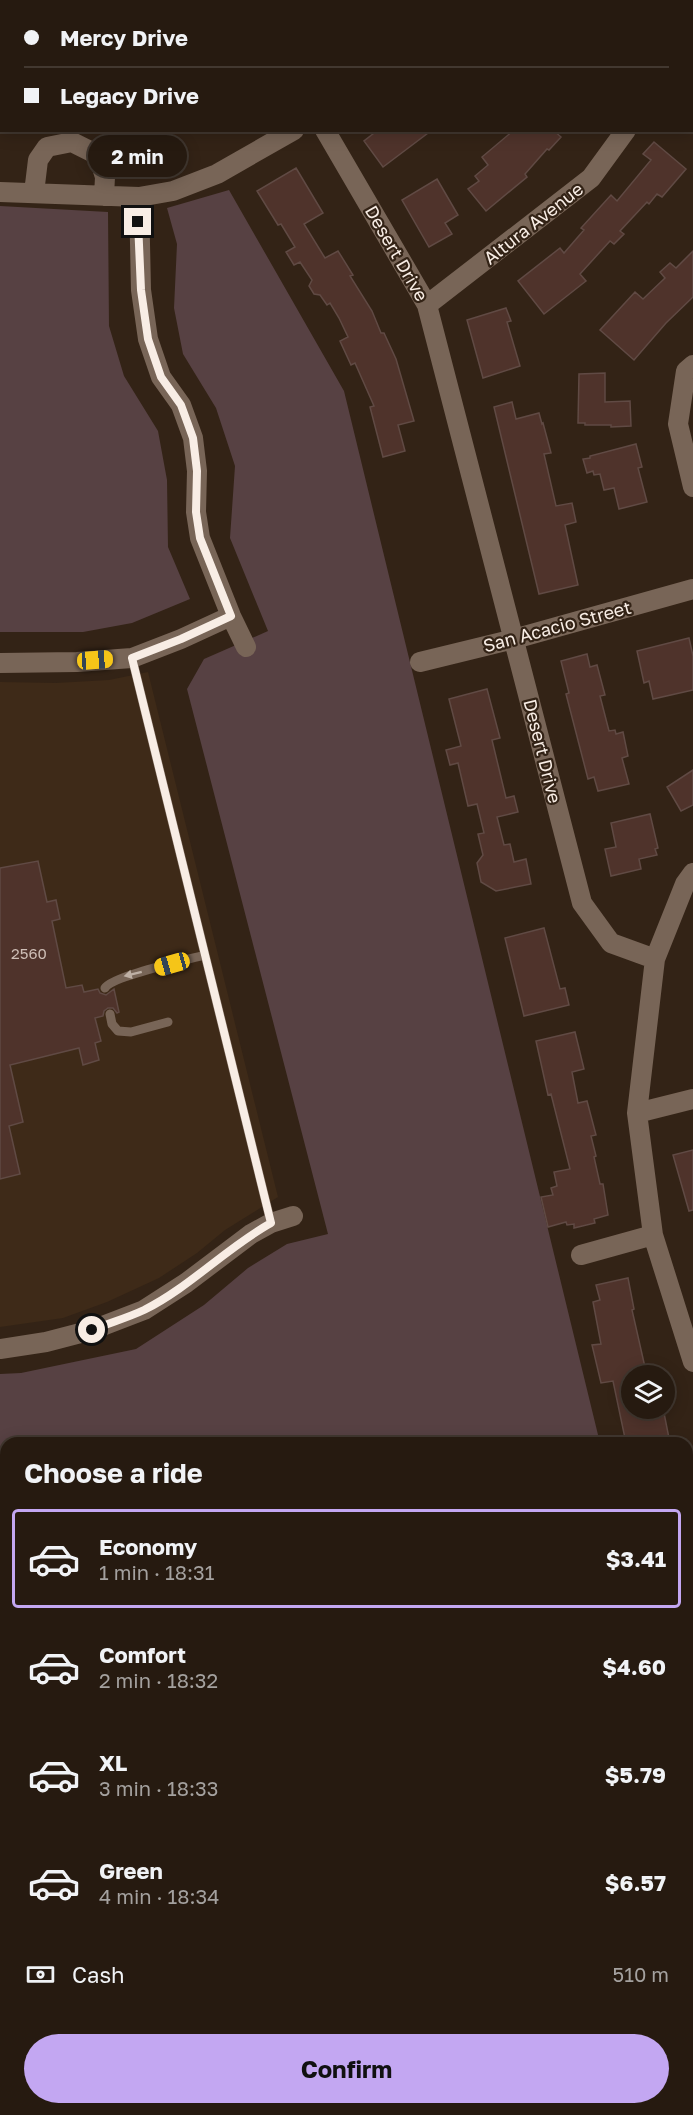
<!DOCTYPE html>
<html lang="en">
<head>
<meta charset="utf-8">
<style>
  :root { --surface:#261a10; --page:#32271e; --text:#f1f3f6; --muted:#a4a19f; --line:#423830; --accent:#c3a7f2 }
  body { margin:0; font-family:"Golos Text",sans-serif; background:var(--page); color:var(--text); height:100vh; display:flex; flex-direction:column; font-size:22px; white-space:nowrap }
  * { box-sizing:border-box; margin:0 }
  p { font-size:20px; color:var(--muted) }
  .icon { flex:none; width:33px; height:33px; fill:none; stroke:currentColor; stroke-width:2; stroke-linecap:round; stroke-linejoin:round }
  .map { position:relative; flex:1; overflow:hidden }
  .drawer { position:absolute; left:0px; top:1437px; width:693px; height:678px; display:flex; flex-direction:column; background:var(--surface); border-radius:18px 18px 0 0; box-shadow:0 3px 15px #0003,0 0 0 2px var(--line) }
  .drawer>* { flex:none }
  .banner { position:absolute; left:0px; top:0px; width:693px; height:132px; box-shadow:0 3px 15px #0003,0 0 0 2px var(--line); display:grid; align-content:center; height:132px; padding:0 24px; background:var(--surface) }
  .buttons { position:absolute; left:621px; top:1365px; display:grid; gap:12px }
  .buttons a { display:grid; place-items:center; width:54px; height:54px; border-radius:50%; background:var(--surface); box-shadow:0 3px 15px #0003,0 0 0 2px var(--line); font-size:30px }
  .end { position:absolute; width:27px; height:27px; margin:-14px; border:8px solid #f8ede5; background:#111; box-shadow:0 0 0 3px #111 }
  .from { border-radius:50% }
  .bubble { position:absolute; height:42px; border-radius:21px; background:var(--surface); box-shadow:0 3px 15px #0003,0 0 0 2px var(--line); font-size:20px; font-weight:700; line-height:42px; text-align:center }
  .car { position:absolute; width:18px; height:36px; margin:-18px -9px; border-radius:8px; box-shadow:0 0 4px 2px #0007; background:linear-gradient(#f5c518 24%,#345 0 40%,#f5c518 0 76%,#345 0 86%,#f5c518 0) }
  .banner b { display:flex; align-items:center; gap:21px; height:57px; font-size:22px }
  .banner b+b { border-top:2px solid var(--line) }
  .banner i { width:15px; height:15px; background:var(--text) }
  ul { padding:0; list-style:none }
  li { display:flex; align-items:center; gap:18px; height:99px; margin:0 12px 9px; padding:0 12px; border:3px solid transparent; border-radius:6px }
  li div { flex:1 }
  li b { display:block; font-size:22px }
  li em { font-style:normal; font-weight:700 }
  li.selected { border-color:var(--accent) }
  li>.icon { width:54px; height:54px; stroke-width:1.5 }
  h2 { padding:0 24px; font-size:27px; line-height:72px }
  .pay { display:flex; align-items:center; gap:15px; height:66px; padding:0 24px; font-size:22px }
  .pay p { margin-inline-start:auto }
  .button { display:flex; gap:12px; margin-top:auto; padding:12px 24px }
  .button a { flex:1; height:69px; border-radius:36px; background:var(--accent); color:#111; font-size:24px; font-weight:700; line-height:69px; text-align:center }
  .map>svg:first-child { display:block }
</style>
</head>
<body>
<div class="map">
<svg width="693" height="2115" viewBox="0 0 693 2115">
  <rect width="100%" height="100%" fill="#332316"/>
  <path fill="#3e2a18" d="M148,672L278,1197L225,1230L197,1253L159,1278L107,1302L63,1318L0,1327V682L56,683L109,680Z"/>
  <path fill="#574143" d="M229,190L344,391L600,1443H6V2109H364L348,2115H0V1374L21,1373L136,1349L204,1305L248,1268L287,1244L328,1234L187,689L204,659L268,631L230,538L235,466L216,408L183,354L174,308L177,244L167,208Z
    M0,206L108,212L109,326L124,376L158,431L167,480L168,547L190,599L132,623L83,632H0Z
    M687,1794L693,1818V1988L687,1990Z"/>
  <path fill="#4f332b" stroke="#604a44" stroke-width="1.5" d="M378,130H432L383,167L364,141Z
    M514,130H553L561,137L549,150L547,149L525,174L527,177L486,211L468,189L479,181L475,176L488,165L482,157Z
    M654,142L686,169L662,197L657,194L649,204L647,202L620,231L624,234L614,244L610,241L580,274L586,281L544,314L518,281L560,248L564,253L584,230L581,228L611,195L617,201L651,160L643,154Z
    M296,168L323,213L304,224L325,258L338,251L353,275L350,276L372,311L381,333H384L396,359L414,421L398,425L405,451L383,457L370,407L374,406L355,363L351,365L340,341L348,337L339,318L330,303L327,305L320,295L314,294L309,286L312,280L300,262L294,265L286,252L295,247L281,224L278,225L257,191Z
    M437,179L458,215L445,223L452,234L429,247L402,200Z
    M693,251V297L666,323L634,360L600,330L635,292L643,299L665,278L660,272L670,263L676,268Z
    M506,308L511,321L507,322L520,366L483,378L467,320Z
    M605,373V402L630,401L631,426L611,427V425H585V423H578L579,374Z
    M512,402L516,419L539,413L542,424L543,423L551,453L544,454L556,506L572,503L576,522L565,525L578,585L539,594L494,407Z
    M636,444L642,467L638,468L647,502L619,509L614,488L604,490L600,474L594,475L593,471L587,473L583,459L590,458V456Z
    M689,638L693,656V690L653,699L649,681L644,683L637,651Z
    M587,654L590,667L597,665L605,695L600,696L609,731L615,730L616,734L623,732L628,756L622,758L629,784L598,791L594,777L588,779L566,694L569,693L561,661Z
    M487,689L500,738L492,740L506,798L514,796L518,812L497,817L504,845L510,844L514,862L526,859L531,884L496,891L481,882L477,863L483,855L478,834L484,833L477,804L468,806L458,763L450,765L446,750L461,746L449,699Z
    M693,770V805L681,811L667,787Z
    M650,814L658,848L655,849L657,855L639,859L641,869L611,876L605,849L616,847L611,823Z
    M38,861L47,902L56,900L60,919L52,921L66,988L82,985L84,992L98,989L100,993L106,995L114,989L119,1012L117,1013L113,1008H108L104,1011L103,1016L95,1018L101,1041L95,1043L99,1060L83,1065L79,1048L10,1065L23,1122L9,1126L20,1174L0,1179V868Z
    M544,928L560,989L565,988L569,1005L524,1016L505,938Z
    M575,1032L584,1069L572,1072L578,1103L587,1101L596,1135L591,1136L596,1156L594,1157L600,1184H603L608,1215L594,1219L595,1223L574,1228V1224L567,1225L566,1222L548,1227L541,1197L553,1195L551,1188L557,1186L554,1172L570,1169L551,1094L548,1095L536,1041Z
    M693,1150V1210L689,1211L673,1155Z
    M628,1278L634,1309L632,1310L647,1376H632V1408H663L670,1443H626L613,1381L601,1383L592,1345L601,1344L593,1302L600,1300L596,1285Z"/>
  <g fill="none" stroke-linecap="round" stroke-linejoin="round">
    <path stroke="#786557" stroke-width="9" d="M132,658L271,1223
      M105,988C112,976 187,960 205,955
      M110,1014L112,1024L118,1031L131,1032L168,1022"/>
    <path stroke="#786557" stroke-width="20" d="M246,0L247,2
      M441,2L442,0
      M692,66L693,65
      M325,130L427,305L582,903L611,943L655,959L637,1113L653,1235L693,1362
      M0,192L139,197L173,191L217,174L294,130
      M34,193L38,160L47,147L72,142L98,155L105,177L104,196
      M139,197L141,290L148,339L161,377L181,405L193,438L197,471L196,512L200,538L231,616L246,647
      M427,305L591,178L626,130
      M693,365L686,371L678,424L693,487
      M420,662L514,639L693,589
      M0,663L77,662L132,658L181,639L231,616
      M655,959L685,884L693,873
      M637,1113L693,1099
      M581,1255L653,1235
      M0,1349L46,1342L92,1330L144,1310L186,1283L251,1234L271,1223L293,1216"/>
  </g>
  <defs><path id="oneway-solid" d="M-6-.8H1V-3.2L6.5 0L1 3.2V.8H-6Z" transform="scale(1.5)"/></defs>
  <use fill="#beb0a5" href="#oneway-solid" transform="translate(133 974) rotate(166)"/>
  <g fill="none" stroke-linecap="round" stroke-linejoin="round">
    <path stroke="#f8ede5" stroke-width="8" d="M92,1330C109,1323 127,1318 144,1310C190,1287 226,1248 271,1223L132,658L181,639L231,616L200,538L196,512L197,471L193,438L181,405L161,377L148,339L141,290L138,222"/>
  </g>
  <g text-anchor="middle" dominant-baseline="central" stroke-width="4.5" stroke-linejoin="round" paint-order="stroke">
    <g font-size="15" fill="#cebeb6">
      <text x="29" y="953">2560</text>
    </g>
    <g font-size="18" fill="#f8ede5" stroke="#332316">
      <text transform="translate(533 223) rotate(-38)">Altura Avenue</text>
      <text transform="translate(397 253) rotate(60)">Desert Drive</text>
      <text transform="translate(557 626) rotate(-15)">San Acacio Street</text>
      <text transform="translate(543 751) rotate(76)">Desert Drive</text>
    </g>
  </g>
</svg>
<div class="buttons">
<a><svg class="icon" aria-label="layers" viewBox="0 0 24 24"><path d="M12 4l9 5-9 5-9-5zM3 14l9 5 9-5"/></svg></a>
</div>
<i class="end from" style="left:92px;top:1330px"></i>
<i class="end" style="left:138px;top:222px"></i>
<div class="bubble" style="left:88px;top:135px;width:99px">2 min</div>
<i class="car" style="left:95px;top:660px;rotate:86deg"></i>
<i class="car" style="left:172px;top:964px;rotate:254deg"></i>
<div class="banner">
<b><i class="from"></i>Mercy Drive</b>
<b><i></i>Legacy Drive</b>
</div>
<section class="drawer">
<h2>Choose a ride</h2>
<ul>
<li class="selected"><svg class="icon" aria-label="car" viewBox="0 0 24 24"><path d="M5 17H2v-5l4-1 3-4h7l3 4 3 1v5h-3M9 17h6M6 11h13"/><circle cx="7" cy="17" r="2"/><circle cx="17" cy="17" r="2"/></svg><div><b>Economy</b><p>1 min · 18:31</p></div><em>$3.41</em></li>
<li><svg class="icon" aria-label="car" viewBox="0 0 24 24"><path d="M5 17H2v-5l4-1 3-4h7l3 4 3 1v5h-3M9 17h6M6 11h13"/><circle cx="7" cy="17" r="2"/><circle cx="17" cy="17" r="2"/></svg><div><b>Comfort</b><p>2 min · 18:32</p></div><em>$4.60</em></li>
<li><svg class="icon" aria-label="car" viewBox="0 0 24 24"><path d="M5 17H2v-5l4-1 3-4h7l3 4 3 1v5h-3M9 17h6M6 11h13"/><circle cx="7" cy="17" r="2"/><circle cx="17" cy="17" r="2"/></svg><div><b>XL</b><p>3 min · 18:33</p></div><em>$5.79</em></li>
<li><svg class="icon" aria-label="car" viewBox="0 0 24 24"><path d="M5 17H2v-5l4-1 3-4h7l3 4 3 1v5h-3M9 17h6M6 11h13"/><circle cx="7" cy="17" r="2"/><circle cx="17" cy="17" r="2"/></svg><div><b>Green</b><p>4 min · 18:34</p></div><em>$6.57</em></li>
</ul>
<div class="pay"><svg class="icon" aria-label="cash" viewBox="0 0 24 24"><path d="M3 7h18v10H3z"/><circle cx="12" cy="12" r="2"/></svg>Cash<p>510 m</p></div>
<div class="button"><a>Confirm</a></div>
</section>
</div>
</body>
</html>
